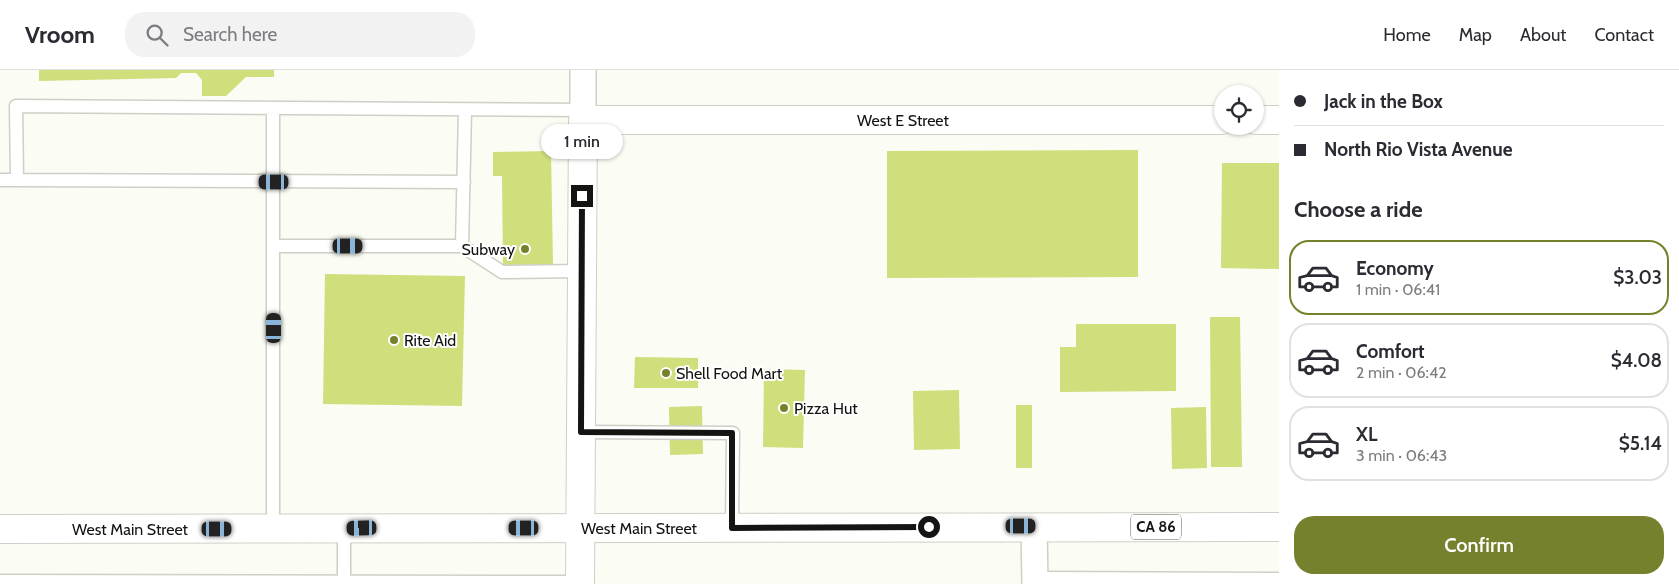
<!DOCTYPE html>
<html lang="en">
<head>
<meta charset="utf-8">
<style>
  :root { --surface:#fff; --page:#f2f2f3; --text:#2b2b33; --muted:#7c7c81; --line:#e1e1e2; --accent:#77802c }
  body { margin:0; font-family:Cabin,sans-serif; background:var(--page); color:var(--text); height:100vh; display:flex; flex-direction:column; font-size:19px; white-space:nowrap }
  * { box-sizing:border-box; margin:0 }
  p { font-size:16px; color:var(--muted) }
  .icon { flex:none; width:28px; height:28px; fill:none; stroke:currentColor; stroke-width:2; stroke-linecap:round; stroke-linejoin:round }
  .map { position:relative; flex:1; overflow:hidden }
  .drawer { display:flex; flex-direction:column; background:var(--surface); width:400px }
  .drawer>* { flex:none }
  .guide { display:grid; align-content:center; height:110px; padding:0 15px; background:var(--surface) }
  .fabs { position:absolute; left:1214px; top:15px; display:grid; gap:10px }
  .fabs a { display:grid; place-items:center; width:50px; height:50px; border-radius:50%; background:var(--surface); box-shadow:0 1px 4px #0004; font-size:25px }
  .end { position:absolute; width:22px; height:22px; margin:-11px; border:6px solid #141512; background:#fff; box-shadow:0 0 0 2px #fff }
  .from { border-radius:50% }
  .bubble { position:absolute; height:35px; border-radius:18px; background:var(--surface); box-shadow:0 1px 4px #0004; font-size:16px; font-weight:600; line-height:35px; text-align:center }
  .car { position:absolute; width:15px; height:30px; margin:-15px -8px; border-radius:6px; box-shadow:0 0 4px 1px #0007; background:linear-gradient(#222 24%,#8ab4d8 0 40%,#222 0 76%,#8ab4d8 0 86%,#222 0) }
  .guide b { display:flex; align-items:center; gap:18px; height:48px; font-size:19px }
  .guide b+b { border-top:1px solid var(--line) }
  .guide i { width:12px; height:12px; background:var(--text) }
  ul { padding:0; list-style:none }
  li { display:flex; align-items:center; gap:15px; height:75px; margin:0 10px 8px; padding:0 5px; border:2px solid var(--line); border-radius:20px }
  li div { flex:1 }
  li b { display:block; font-size:19px }
  li em { font-style:normal; font-weight:600 }
  li.selected { border-color:var(--accent) }
  li>.icon { width:45px; height:45px; stroke-width:1.5 }
  h2 { padding:0 15px; font-size:22px; line-height:60px }
  .action { display:flex; gap:10px; margin-top:auto; padding:10px 15px }
  .action a { flex:1; height:58px; border-radius:20px; background:var(--accent); color:#fff; font-size:20px; font-weight:600; line-height:58px; text-align:center }
  header { display:flex; align-items:center; gap:30px; box-sizing:border-box; height:70px; padding:0 25px; background:var(--surface); border-bottom:1px solid var(--line) }
  header strong { font-size:24px }
  nav { display:flex; gap:28px; margin-inline-start:auto; font-size:18px }
  .search { width:350px; height:45px; background:var(--page); display:flex; align-items:center; gap:12px; box-sizing:border-box; padding:0 18px; border-radius:20px; color:var(--muted); font-size:19px }
  main { display:flex; flex:1; min-height:0 }
  .map>svg:first-child { display:block }
</style>
</head>
<body>
<header>
<strong>Vroom</strong>
<div class="search"><svg class="icon" aria-label="search" viewBox="0 0 24 24"><circle cx="10" cy="10" r="6"/><path d="M15 15l6 6"/></svg>Search here</div>
<nav><a>Home</a><a>Map</a><a>About</a><a>Contact</a></nav>
</header>
<main>
<div class="map">
<svg width="1279" height="514" viewBox="0 0 1279 514">
  <rect width="100%" height="100%" fill="#fbfcf4"/>
  <path fill="#d1de7c" d="M39,0H274V7H246L226,26H202V10L196,3H181L176,8L39,11Z
    M1138,80V207L887,208V81Z
    M551,81L553,194L503,195L502,106H493V82Z
    M1222,93H1279V199L1221,198Z
    M325,204L465,206L462,336L323,334Z
    M1210,247H1240L1242,397H1211Z
    M1076,254H1176V321L1060,322V277H1076Z
    M635,287L698,288V318H634Z
    M764,299L805,300L803,378L763,377Z
    M959,320L960,379L914,380L913,321Z
    M1016,335H1032V398H1016Z
    M702,336L703,384L670,385L669,337Z
    M1206,337L1207,398L1172,399L1171,338Z"/>
  <g fill="none" stroke-linecap="round" stroke-linejoin="round">
    <defs>
      <path id="service" d="M273,39V459
        M465,40L462,176L502,202L582,201
        M0,110H17L16,36L583,40
        M17,110L464,112
        M273,176H462
        M581,362L733,363L732,458
        M344,458V512
        M1035,508L1279,509
        M0,511L580,512"/>
      <path id="minor" d="M583,0V50
        M1034,457L1035,514"/>
      <path id="tertiary" d="M1255,50H1279
        M580,514L583,50H1222"/>
      <path id="trunk" d="M0,459L1279,457"/>
    </defs>
    <use href="#service" stroke="#cecfc7" stroke-width="15"/>
    <use href="#minor" stroke="#cecfc7" stroke-width="28"/>
    <use href="#tertiary" stroke="#cecfc7" stroke-width="30"/>
    <use href="#trunk" stroke="#cecfc7" stroke-width="30"/>
    <use href="#service" stroke="#fff" stroke-width="12"/>
    <use href="#minor" stroke="#fff" stroke-width="25"/>
    <use href="#tertiary" stroke="#fff" stroke-width="28"/>
    <use href="#trunk" stroke="#fff" stroke-width="28"/>
  </g>
  <g fill="none" stroke-linecap="round" stroke-linejoin="round">
    <path stroke="#141512" stroke-width="6" d="M582,126L581,362L732,363V458L929,457"/>
  </g>
  <g fill="#77802c" stroke="#fff" stroke-width="2">
    <circle cx="525" cy="179" r="5"/>
    <circle cx="394" cy="270" r="5"/>
    <circle cx="666" cy="303" r="5"/>
    <circle cx="784" cy="338" r="5"/>
  </g>
  <g text-anchor="middle" dominant-baseline="central" stroke-width="4" stroke-linejoin="round" paint-order="stroke">
    <rect fill="#fff" stroke="#5a5b59" stroke-width="1" x="1131" y="444.5" width="50" height="25" rx="4"/>
    <g font-size="15" font-weight="bold" fill="#141512">
      <text x="1156" y="457">CA 86</text>
    </g>
    <g font-size="16" fill="#141512" stroke="#fff">
      <text x="903" y="50">West E Street</text>
      <text x="639" y="458">West Main Street</text>
      <text x="130" y="459">West Main Street</text>
    </g>
    <g font-size="16" fill="#141512" stroke="#fff" text-anchor="start">
      <text x="515" y="179" text-anchor="end">Subway</text>
      <text x="404" y="270">Rite Aid</text>
      <text x="676" y="303">Shell Food Mart</text>
      <text x="794" y="338">Pizza Hut</text>
    </g>
  </g>
</svg>
<div class="fabs">
<a><svg class="icon" aria-label="locate" viewBox="0 0 24 24"><circle cx="12" cy="12" r="6"/><path d="M12 2v4M12 18v4M2 12h4M18 12h4"/></svg></a>
</div>
<i class="end from" style="left:929px;top:457px"></i>
<i class="end" style="left:582px;top:126px"></i>
<div class="bubble" style="left:541px;top:54px;width:82px">1 min</div>
<i class="car" style="left:274px;top:112px;rotate:270deg"></i>
<i class="car" style="left:348px;top:176px;rotate:90deg"></i>
<i class="car" style="left:274px;top:258px;rotate:0deg"></i>
<i class="car" style="left:1021px;top:456px;rotate:90deg"></i>
<i class="car" style="left:362px;top:458px;rotate:269deg"></i>
<i class="car" style="left:524px;top:458px;rotate:270deg"></i>
<i class="car" style="left:217px;top:459px;rotate:90deg"></i>
</div>
<section class="drawer">
<div class="guide">
<b><i class="from"></i>Jack in the Box</b>
<b><i></i>North Rio Vista Avenue</b>
</div>
<h2>Choose a ride</h2>
<ul>
<li class="selected"><svg class="icon" aria-label="car" viewBox="0 0 24 24"><path d="M5 17H2v-5l4-1 3-4h7l3 4 3 1v5h-3M9 17h6M6 11h13"/><circle cx="7" cy="17" r="2"/><circle cx="17" cy="17" r="2"/></svg><div><b>Economy</b><p>1 min · 06:41</p></div><em>$3.03</em></li>
<li><svg class="icon" aria-label="car" viewBox="0 0 24 24"><path d="M5 17H2v-5l4-1 3-4h7l3 4 3 1v5h-3M9 17h6M6 11h13"/><circle cx="7" cy="17" r="2"/><circle cx="17" cy="17" r="2"/></svg><div><b>Comfort</b><p>2 min · 06:42</p></div><em>$4.08</em></li>
<li><svg class="icon" aria-label="car" viewBox="0 0 24 24"><path d="M5 17H2v-5l4-1 3-4h7l3 4 3 1v5h-3M9 17h6M6 11h13"/><circle cx="7" cy="17" r="2"/><circle cx="17" cy="17" r="2"/></svg><div><b>XL</b><p>3 min · 06:43</p></div><em>$5.14</em></li>
</ul>
<div class="action"><a>Confirm</a></div>
</section>
</main>
</body>
</html>
